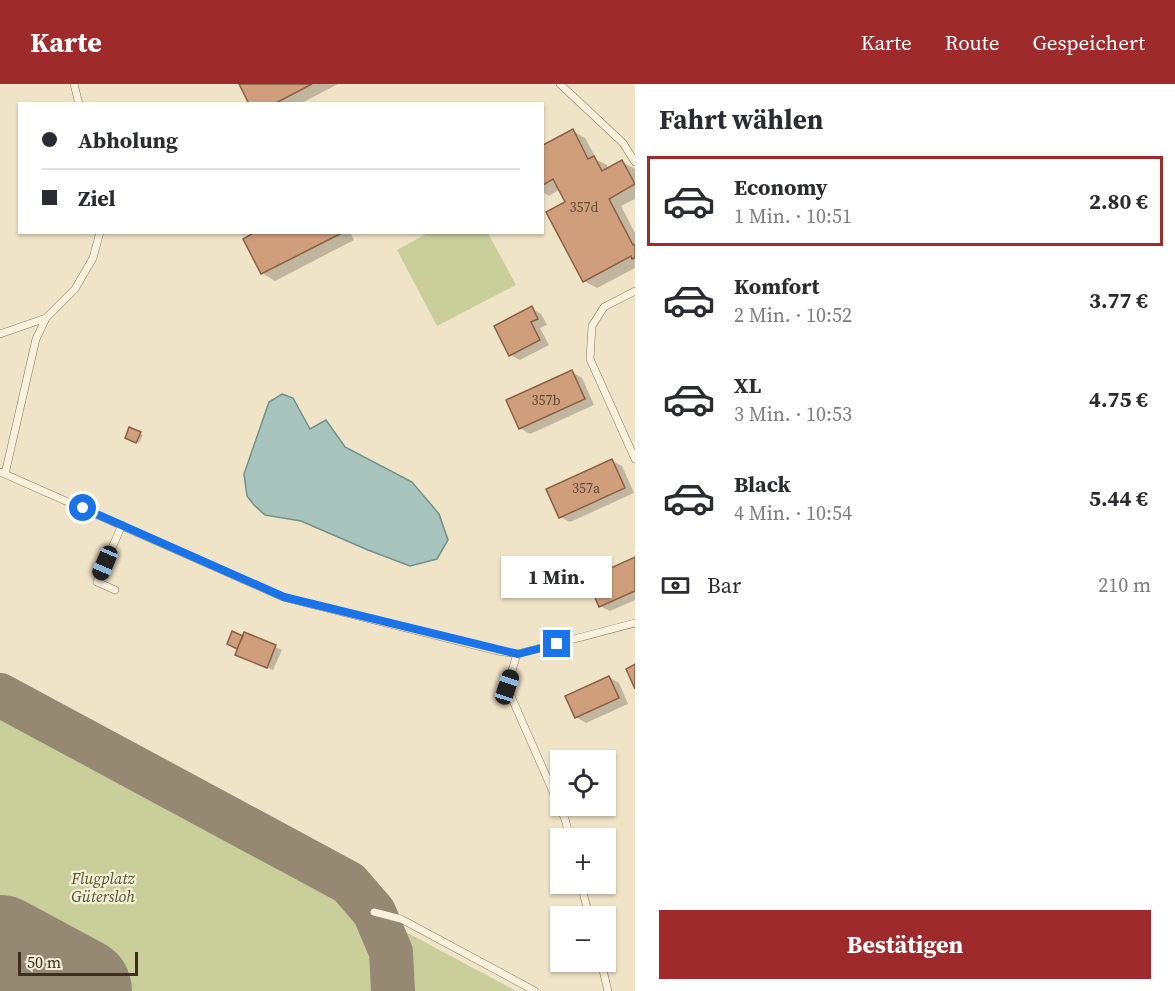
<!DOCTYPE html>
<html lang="de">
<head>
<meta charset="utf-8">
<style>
  :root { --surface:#fff; --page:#f2f2f3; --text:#2b2b33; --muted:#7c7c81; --line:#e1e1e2; --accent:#9e2a2b }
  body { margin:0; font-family:"Source Serif 4",serif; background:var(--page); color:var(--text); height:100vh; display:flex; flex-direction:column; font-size:22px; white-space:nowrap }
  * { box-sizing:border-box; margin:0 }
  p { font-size:20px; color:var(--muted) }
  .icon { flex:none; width:33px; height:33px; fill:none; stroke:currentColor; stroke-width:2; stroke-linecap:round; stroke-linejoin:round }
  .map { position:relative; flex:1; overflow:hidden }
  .drawer { display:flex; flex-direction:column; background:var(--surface); width:540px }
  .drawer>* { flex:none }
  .guide { position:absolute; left:18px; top:18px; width:526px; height:132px; border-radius:0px; box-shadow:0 2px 4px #0004; display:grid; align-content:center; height:132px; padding:0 24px; background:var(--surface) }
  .tools { position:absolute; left:550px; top:666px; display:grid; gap:12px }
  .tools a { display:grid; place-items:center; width:66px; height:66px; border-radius:0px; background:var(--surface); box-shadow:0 2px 4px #0004; font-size:30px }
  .scale { position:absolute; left:18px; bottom:15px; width:120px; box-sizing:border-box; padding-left:6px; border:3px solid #3d2e20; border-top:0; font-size:16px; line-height:21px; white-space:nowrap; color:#3d2e20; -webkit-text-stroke:4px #f7eed8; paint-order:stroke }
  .end { position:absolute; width:27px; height:27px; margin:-14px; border:8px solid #1a73e8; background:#fff; box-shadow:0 0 0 3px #fff }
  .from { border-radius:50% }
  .bubble { position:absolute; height:42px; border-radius:0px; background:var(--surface); box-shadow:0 2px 4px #0004; font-size:20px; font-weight:700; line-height:42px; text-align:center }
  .car { position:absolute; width:18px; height:36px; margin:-18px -9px; border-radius:8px; box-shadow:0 0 4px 2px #0007; background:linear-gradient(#222 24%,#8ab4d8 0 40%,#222 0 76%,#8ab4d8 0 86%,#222 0) }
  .guide b { display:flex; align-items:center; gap:21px; height:57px; font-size:22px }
  .guide b+b { border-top:2px solid var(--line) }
  .guide i { width:15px; height:15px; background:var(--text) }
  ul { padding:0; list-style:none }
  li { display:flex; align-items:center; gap:18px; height:90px; margin:0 12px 9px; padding:0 12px; border:3px solid transparent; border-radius:0px }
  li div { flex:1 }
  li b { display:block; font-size:22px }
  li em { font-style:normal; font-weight:700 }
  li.on { border-color:var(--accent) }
  li>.icon { width:54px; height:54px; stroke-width:1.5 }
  h2 { padding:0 24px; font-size:27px; line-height:72px }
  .pay { display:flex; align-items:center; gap:15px; height:66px; padding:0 24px; font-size:22px }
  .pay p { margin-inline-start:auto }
  .primary-button { display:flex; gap:12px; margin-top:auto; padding:12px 24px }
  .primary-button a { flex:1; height:69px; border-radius:0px; background:var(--accent); color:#fff; font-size:24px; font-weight:700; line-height:69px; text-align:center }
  header { display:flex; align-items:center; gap:36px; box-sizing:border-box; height:84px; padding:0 30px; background:var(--accent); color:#fff }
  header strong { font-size:28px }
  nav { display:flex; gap:33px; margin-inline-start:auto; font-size:21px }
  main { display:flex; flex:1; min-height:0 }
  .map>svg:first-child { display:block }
</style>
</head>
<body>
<header>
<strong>Karte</strong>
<nav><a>Karte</a><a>Route</a><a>Gespeichert</a></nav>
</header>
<main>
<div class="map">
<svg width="635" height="907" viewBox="0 0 635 907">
  <rect width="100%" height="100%" fill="#f0e4c8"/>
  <path fill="#c9cf9b" d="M428,149H488L516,201L437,242L397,166Z
    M0,631L516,907H0Z"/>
  <path fill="#a9c4bc" stroke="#6f938a" stroke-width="1.5" d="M282,310L293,314L310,345L326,336L345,363L412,398L439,430L448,456L437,475L410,482L368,466L301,437L265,431L254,421L247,412L244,390L269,318Z"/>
  <path fill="#0003" d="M241,0H338L300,20H251Z
    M573,47L585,54L597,76L607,81L608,85L622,78L635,85V115L621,122L635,149V184L597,204L584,197L567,118L560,105L549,112L543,108V63Z
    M258,148H350L354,156L275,197L262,189Z
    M531,224L541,230L547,241L540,244L549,261L520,276L510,271Z
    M572,288L582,294L594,321L530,350L520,344Z
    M130,345L143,351L139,359L129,355Z
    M612,377L622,382L634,409L570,438L560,433Z
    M635,474V516L610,527L600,522L589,495Z
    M245,549L282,566L273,586L243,574L239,564L228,560L243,554Z
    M609,593L619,599L628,620L586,639L576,633Z"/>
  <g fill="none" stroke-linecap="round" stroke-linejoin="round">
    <path stroke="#968974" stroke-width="44" d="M0,611L349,799L374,828L391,868L393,907"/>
    <path stroke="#968974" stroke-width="108" d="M0,865L78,907"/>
  </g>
  <path fill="#cf9f7d" stroke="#8d5f41" stroke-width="1.5" d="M239,0H312L274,20H249Z
    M573,45L588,75L594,72L602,87L622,76L635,100L609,115L633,161L635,160V174L632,175L631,172L583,198L546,128L565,118L553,95L543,101V61Z
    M255,148H342V149L261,190L243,155Z
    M532,222L538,235L531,238L540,256L509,272L494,242Z
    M572,286L585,315L519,345L506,316Z
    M129,343L141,348L136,359L125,354Z
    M612,375L625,404L559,434L546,405Z
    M635,473V507L599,523L587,495Z
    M232,547L243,552L237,565L227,560Z
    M244,548L276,561L267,584L235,571Z
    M635,580V605L626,585Z
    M609,592L619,614L575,634L565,612Z"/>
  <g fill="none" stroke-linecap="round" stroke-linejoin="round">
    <defs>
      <path id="service" d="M74,0L79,20
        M560,0L623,59L635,78
        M635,207L604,223L592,242L590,275L635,375
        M0,250L46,234
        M0,388L283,513L498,567L517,570L635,539
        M5,390L36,255L46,234L75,205L93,174L100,148
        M115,506L97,498L122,441
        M517,570L507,603L565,735L570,754
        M581,800L589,832
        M374,828L401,835L535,907
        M601,878L608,907"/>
    </defs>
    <use href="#service" stroke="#8d765c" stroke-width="8"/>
    <use href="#service" stroke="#faf1dc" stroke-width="7"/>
  </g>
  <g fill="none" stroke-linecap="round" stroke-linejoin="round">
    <path stroke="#1a73e8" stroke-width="8" d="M83,424L284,513L518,570L557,560"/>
  </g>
  <g text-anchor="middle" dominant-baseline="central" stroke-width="4.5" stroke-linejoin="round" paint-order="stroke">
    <g font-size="14" fill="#624a37">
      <text x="584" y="123">357d</text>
      <text x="546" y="316">357b</text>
      <text x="586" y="404">357a</text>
    </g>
    <g font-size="16" font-style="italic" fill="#4d5a26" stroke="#f7eed8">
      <text x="103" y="794">Flugplatz<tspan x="103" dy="18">Gütersloh</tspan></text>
    </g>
  </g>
</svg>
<div class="tools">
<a><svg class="icon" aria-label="locate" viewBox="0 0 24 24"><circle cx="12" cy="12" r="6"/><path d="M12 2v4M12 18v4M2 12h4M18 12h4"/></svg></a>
<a>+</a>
<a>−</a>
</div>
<div class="scale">50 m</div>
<i class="end from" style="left:83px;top:424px"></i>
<i class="end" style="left:557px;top:560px"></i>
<div class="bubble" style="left:501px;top:472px;width:111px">1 Min.</div>
<i class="car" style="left:105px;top:479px;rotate:203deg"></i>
<i class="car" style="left:507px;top:603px;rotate:18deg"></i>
<div class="guide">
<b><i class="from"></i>Abholung</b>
<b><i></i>Ziel</b>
</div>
</div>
<section class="drawer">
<h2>Fahrt wählen</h2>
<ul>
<li class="on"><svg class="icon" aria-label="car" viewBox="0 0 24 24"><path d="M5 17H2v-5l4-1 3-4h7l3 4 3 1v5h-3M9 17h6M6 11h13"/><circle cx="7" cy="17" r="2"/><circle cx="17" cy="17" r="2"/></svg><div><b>Economy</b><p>1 Min. · 10:51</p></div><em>2.80 €</em></li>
<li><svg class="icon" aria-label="car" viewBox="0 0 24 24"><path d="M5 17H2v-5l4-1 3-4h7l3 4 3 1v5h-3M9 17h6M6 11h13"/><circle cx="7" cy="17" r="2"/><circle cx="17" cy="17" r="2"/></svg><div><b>Komfort</b><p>2 Min. · 10:52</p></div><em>3.77 €</em></li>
<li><svg class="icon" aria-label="car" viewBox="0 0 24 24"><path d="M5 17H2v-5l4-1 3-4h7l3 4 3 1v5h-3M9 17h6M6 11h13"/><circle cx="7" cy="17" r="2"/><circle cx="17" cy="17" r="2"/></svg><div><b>XL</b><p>3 Min. · 10:53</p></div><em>4.75 €</em></li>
<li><svg class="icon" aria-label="car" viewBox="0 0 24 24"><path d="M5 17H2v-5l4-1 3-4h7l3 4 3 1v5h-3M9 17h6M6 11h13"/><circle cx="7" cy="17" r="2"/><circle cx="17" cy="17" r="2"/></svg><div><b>Black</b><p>4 Min. · 10:54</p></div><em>5.44 €</em></li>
</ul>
<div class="pay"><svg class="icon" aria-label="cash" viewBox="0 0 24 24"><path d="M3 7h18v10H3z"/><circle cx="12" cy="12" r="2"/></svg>Bar<p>210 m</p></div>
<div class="primary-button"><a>Bestätigen</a></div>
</section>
</main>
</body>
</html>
